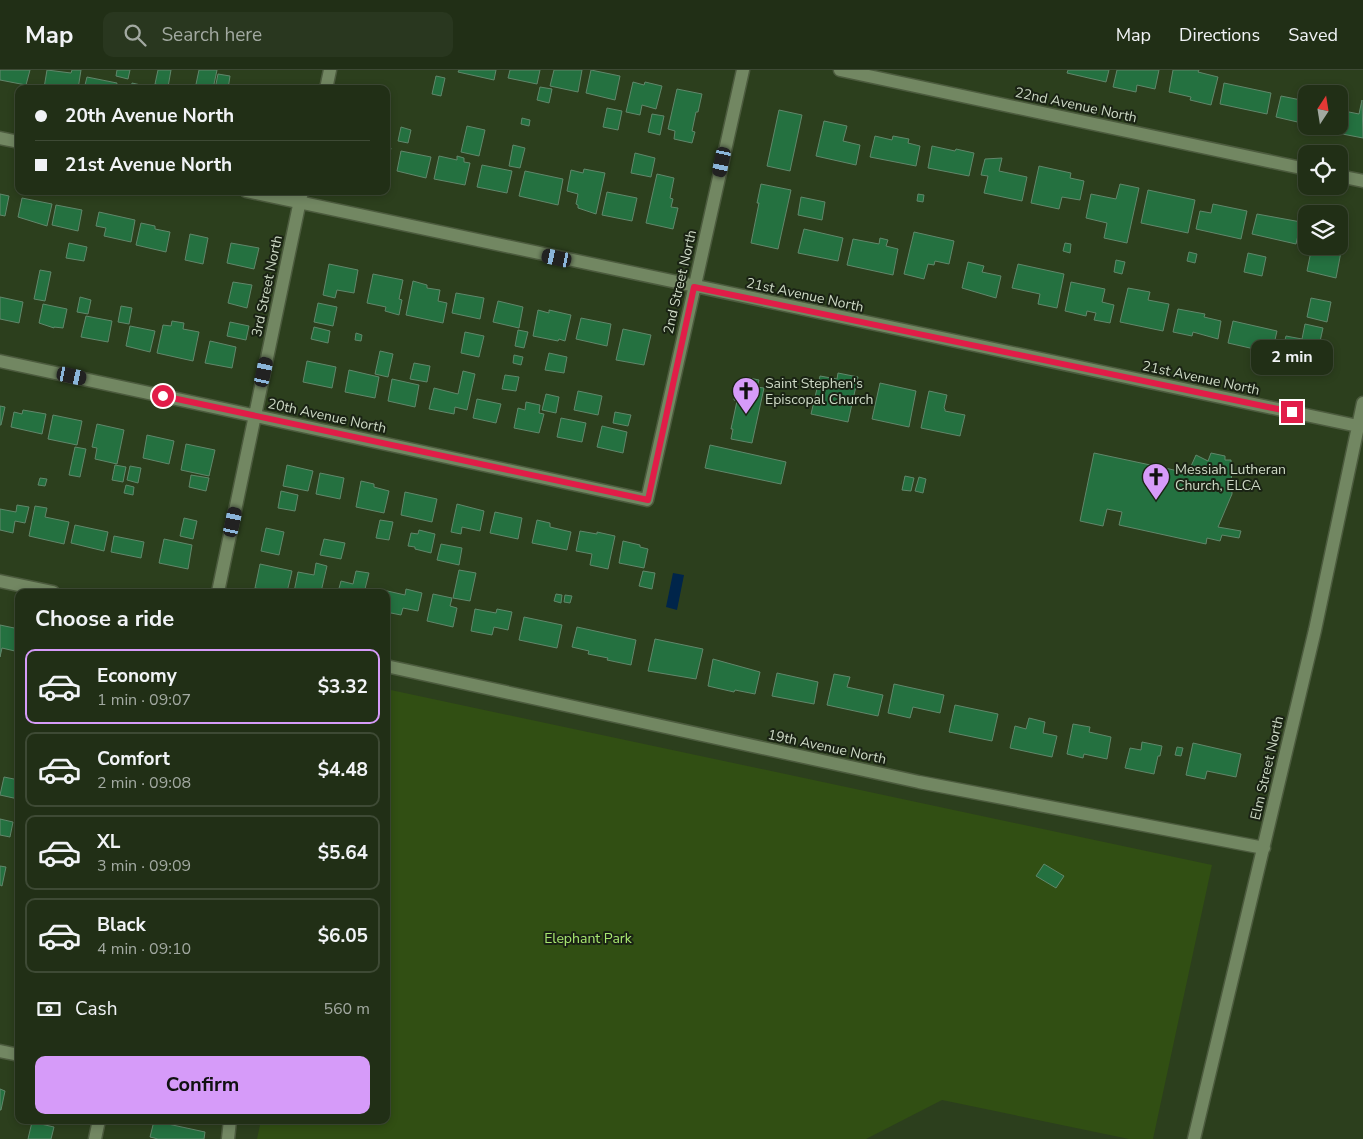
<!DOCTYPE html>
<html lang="en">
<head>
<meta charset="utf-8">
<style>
  :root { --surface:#212f16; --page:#29371f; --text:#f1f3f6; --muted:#a2a9a1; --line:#3e4a35; --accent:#d69bf9 }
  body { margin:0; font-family:"Nunito Sans",sans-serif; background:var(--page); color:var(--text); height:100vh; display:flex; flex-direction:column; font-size:19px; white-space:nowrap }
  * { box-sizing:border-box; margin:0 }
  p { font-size:16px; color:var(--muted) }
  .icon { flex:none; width:28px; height:28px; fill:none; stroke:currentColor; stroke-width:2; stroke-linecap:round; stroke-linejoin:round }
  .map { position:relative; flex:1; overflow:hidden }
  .sheet { position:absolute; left:15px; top:519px; width:375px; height:535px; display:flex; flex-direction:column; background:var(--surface); border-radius:10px; box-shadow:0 2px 8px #0003,0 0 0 1px var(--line) }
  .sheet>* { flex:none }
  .hud { position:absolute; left:15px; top:15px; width:375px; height:110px; border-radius:10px; box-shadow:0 2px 8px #0003,0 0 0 1px var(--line); display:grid; align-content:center; height:110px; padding:0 20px; background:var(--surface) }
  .needle { width:32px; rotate:12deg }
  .tools { position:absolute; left:1298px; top:15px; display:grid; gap:10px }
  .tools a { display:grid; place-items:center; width:50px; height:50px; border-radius:10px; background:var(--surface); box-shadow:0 2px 8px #0003,0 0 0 1px var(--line); font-size:25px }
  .end { position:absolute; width:22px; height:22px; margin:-11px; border:6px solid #e11d48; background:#fff; box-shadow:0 0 0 2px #fff }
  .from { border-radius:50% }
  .bubble { position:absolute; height:35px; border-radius:10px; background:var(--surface); box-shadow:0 2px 8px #0003,0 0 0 1px var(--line); font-size:16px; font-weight:700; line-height:35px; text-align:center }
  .car { position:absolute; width:15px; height:30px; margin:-15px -8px; border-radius:6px; box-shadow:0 0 4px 1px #0007; background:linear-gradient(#222 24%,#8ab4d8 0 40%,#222 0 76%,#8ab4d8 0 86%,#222 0) }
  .hud b { display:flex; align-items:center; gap:18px; height:48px; font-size:19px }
  .hud b+b { border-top:1px solid var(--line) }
  .hud i { width:12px; height:12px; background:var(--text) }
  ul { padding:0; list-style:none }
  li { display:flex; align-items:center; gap:15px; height:75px; margin:0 10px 8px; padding:0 10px; border:2px solid var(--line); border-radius:10px }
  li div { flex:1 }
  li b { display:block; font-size:19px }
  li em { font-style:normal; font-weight:700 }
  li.selected { border-color:var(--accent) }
  li>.icon { width:45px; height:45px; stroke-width:1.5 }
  h2 { padding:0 20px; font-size:22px; line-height:60px }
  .pay { display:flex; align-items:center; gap:12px; height:55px; padding:0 20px; font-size:19px }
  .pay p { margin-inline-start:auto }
  .action { display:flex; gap:10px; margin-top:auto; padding:10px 20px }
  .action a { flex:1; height:58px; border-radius:10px; background:var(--accent); color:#111; font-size:20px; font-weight:700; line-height:58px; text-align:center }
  header { display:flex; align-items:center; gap:30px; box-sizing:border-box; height:70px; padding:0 25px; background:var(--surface); border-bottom:1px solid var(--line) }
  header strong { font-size:24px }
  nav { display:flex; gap:28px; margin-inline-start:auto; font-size:18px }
  .search { width:350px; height:45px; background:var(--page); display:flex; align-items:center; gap:12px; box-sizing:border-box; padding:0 18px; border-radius:10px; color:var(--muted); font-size:19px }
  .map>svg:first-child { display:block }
</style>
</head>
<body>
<header>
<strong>Map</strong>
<div class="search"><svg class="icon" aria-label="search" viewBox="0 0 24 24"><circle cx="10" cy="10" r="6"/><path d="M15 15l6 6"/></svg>Search here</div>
<nav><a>Map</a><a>Directions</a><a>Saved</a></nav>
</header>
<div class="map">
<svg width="1363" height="1069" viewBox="0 0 1363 1069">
  <rect width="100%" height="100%" fill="#2c3f1d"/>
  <path fill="#314f13" d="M386,619L1212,795L1153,1069H1129L942,1030L866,1069H257L261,1050H386Z"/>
  <path fill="#00254a" d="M673,503L684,505L677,540L666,537Z"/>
  <path fill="#247140" stroke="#61876b" d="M0,0H30L26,15L0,10Z
    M47,0L71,3L72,0H81L78,19L44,18Z
    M117,0H130L128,9L116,6Z
    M158,0H171L168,17L155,14Z
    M199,0H217L213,19H195Z
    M459,0H496L494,10L458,2Z
    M510,0H540L537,14L508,8Z
    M554,0H582L578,22L550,16Z
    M591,0L620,6L615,30L586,23Z
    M1068,0H1109L1106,12L1067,3Z
    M1117,0H1159L1155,19L1137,15L1136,22L1113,17Z
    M1173,0H1199L1198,2L1218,7L1211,35L1190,30L1191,27L1169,22Z
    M218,4L230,6L228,19H215Z
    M436,6L445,8L441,26L432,24Z
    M87,7L117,13L116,19H84Z
    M633,12L644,15L645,12L662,16L656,39L642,35L640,45L626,42Z
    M132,13L154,18V19H131Z
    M1224,13L1271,23L1267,44L1220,34Z
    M1313,16L1329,20V24H1312Z
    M540,17L552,19L549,33L537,30Z
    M677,19L702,24L698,42H696L692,61L695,62L692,73L674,69L675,61L668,59Z
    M1281,26L1306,31V54L1276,47Z
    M1362,30L1363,68L1332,62L1334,56H1339V40L1359,44Z
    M607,38L622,41L618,60L603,57Z
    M779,40L802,45L790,101L767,96Z
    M652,44L664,46L660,65L648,62Z
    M522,48L530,50L529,56L521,54Z
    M824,51L847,56L843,71L860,75L856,95L816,86Z
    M467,56L485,60L479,86L461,82Z
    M401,57L411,60L408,73L398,71Z
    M875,66L892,70L893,66L909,69L908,73L920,76L916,96L870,87Z
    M513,75L525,78L520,98L509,96Z
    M932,76L955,81L956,79L974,83L969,106L928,98Z
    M386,77L391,78L386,98Z
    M401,81L431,87L426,108L397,101Z
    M635,83L655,88L651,107L631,103Z
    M439,86L457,90V86L464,88V92L470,93L465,115L434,109Z
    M1002,88L999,101L1027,107L1022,131L984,123L988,106L981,105L985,89Z
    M482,95L512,101L507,123L477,117Z
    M1039,96L1071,103L1070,108L1084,111L1080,130L1062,127L1059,139L1031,133Z
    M584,99L605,103L596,144L578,138V135L576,134L578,124L567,121L571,100L583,103Z
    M525,101L563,109L558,135L519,126Z
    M657,104L674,108L670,128L673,129L671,137L678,138L673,159L646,153Z
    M761,114L791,120L778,179L751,173L759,133H757Z
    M1120,114L1139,118L1127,173L1104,168L1107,153L1086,148L1091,124L1116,129Z
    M1148,120L1195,130L1188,163L1141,153Z
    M607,122L637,128L632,151L602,145Z
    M0,124L9,126L5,146L0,145Z
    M918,124L924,125L923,132L917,131Z
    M801,127L825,132L822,150L798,145Z
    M22,128L52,134L47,156L18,147Z
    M1213,134L1247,141L1241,169L1196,159L1200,141L1211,143Z
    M56,135L82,140L78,161L52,155Z
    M99,142L135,150L131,172L104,166L106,158L96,156Z
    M1257,144L1301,152L1296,174L1252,164Z
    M141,153L155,156V159L170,162L166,182L136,175Z
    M804,159L843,168L838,191L798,183Z
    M1339,160L1345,161L1336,208L1307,201L1312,176H1339Z
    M914,162L954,171L949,194L935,191L934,195L928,194L924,209L904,204Z
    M190,164L208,168L203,194L185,190Z
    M880,168L888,170L886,176L898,179L893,205L847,195L853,169L879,174Z
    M69,173L87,177L84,191L66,188Z
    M231,173L259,178L254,199L227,193Z
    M1065,173L1071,174L1070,183L1063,181Z
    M1189,182L1197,184L1195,193L1187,191Z
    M1248,183L1266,187L1262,206L1244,202Z
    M1116,190L1125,192L1122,204L1114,202Z
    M968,192L984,196L982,202L1001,206L996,228L962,218Z
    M329,194L358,200L354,223L337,220L335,228L323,225Z
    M1018,194L1064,204L1057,238L1038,234L1040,224L1012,218Z
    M40,200L51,202L45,231L34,229Z
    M373,204L403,210L399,229L402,230L399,245L385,241L386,237L367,233Z
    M413,211L427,215V218L440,220L438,231L447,233L443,253L406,245Z
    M233,212L252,215L247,238L228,233Z
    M1071,212L1105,219L1102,232L1114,235L1110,253L1094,250L1096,243L1087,241L1086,246L1065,241Z
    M1128,218L1150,222L1148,230L1169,234L1163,261L1120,252Z
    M456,223L484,228L480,249L452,243Z
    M0,227L23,232L19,253L0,249Z
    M80,227L91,230L88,244L77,242Z
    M1311,228L1331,232L1327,252L1307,247Z
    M498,231L523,237L519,258L493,252Z
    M318,233L337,237L333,256L314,252Z
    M43,234L67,239L63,258L54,257V258L39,253Z
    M121,236L132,238L129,254L118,252Z
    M1178,239L1205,244L1204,247L1221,251L1218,269L1193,262L1192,266L1173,262Z
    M538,240L549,243V240L571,245L565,271L559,269L558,271L533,266Z
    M86,246L112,251L108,272L81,267Z
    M581,248L611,254L607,276L576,269Z
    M172,251L184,253L183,259L199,262L193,291L157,283L163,255L171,256Z
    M1233,251L1277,261L1272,283L1228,273Z
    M230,252L249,256L246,270L227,266Z
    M1305,254L1323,258L1315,294L1281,286L1286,266L1302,269Z
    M130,256L155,261L150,282L126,276Z
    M314,257L330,261L328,273L311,269Z
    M623,259L651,265L644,295L616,290Z
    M518,260L528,262L524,278L515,276Z
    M465,262L484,266L479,287L461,283Z
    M356,263L362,265L361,271L355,270Z
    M210,271L236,277L232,298L205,293Z
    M380,281L393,284L388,307L375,304Z
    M549,283L567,287L564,303L545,300Z
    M514,285L523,287L521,295L513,293Z
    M307,291L336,297L332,318L303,312Z
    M414,293L430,296L427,312L410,309Z
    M349,300L379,307L375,328L345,322Z
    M463,301L475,304L467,340L455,337L454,344L429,339L434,318L458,324Z
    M838,303L858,307L848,352L811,344L820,306L837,309Z
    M505,305L519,307L516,321L502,319Z
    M749,308L759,310L757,317L764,318L752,373L731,369L733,359H731L737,331L734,330L738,311L748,313Z
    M392,309L419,315L415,337L388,331Z
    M880,313L916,321L909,357L872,349Z
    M578,321L602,326L598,345L574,340Z
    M929,321L947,325L944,338L945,339V341L965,345L960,366L921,358Z
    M546,324L559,327L556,343L542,340Z
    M477,329L501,334L496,353L473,348Z
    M526,332L540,335L539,343L544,344L539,363L514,358L518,338L525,340Z
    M0,336L5,337L1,355H0Z
    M23,340L46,344L42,364L11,357L14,342L22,344Z
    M615,342L631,345L628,356L613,353Z
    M53,345L82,351L77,375L48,369Z
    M561,348L586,353L582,372L557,367Z
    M97,354L124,360L117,394L95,389L97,378L92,377Z
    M602,356L627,362L623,383L597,377Z
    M147,365L174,371L169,394L143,388Z
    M186,374L215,380L209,406L181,400Z
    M710,375L786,392L781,414L705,398Z
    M75,377L86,379L80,407L69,405Z
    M1094,383L1188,403L1196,385L1208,391L1211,383L1225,386V390H1231L1232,424L1218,457L1241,461L1239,468L1222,465L1220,471L1207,468L1206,474L1119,455L1122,442L1107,439L1103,456L1080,451Z
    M115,395L126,397L123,412L112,410Z
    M287,395L313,401L308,421L283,416Z
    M130,396L141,398L138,413L127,410Z
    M320,403L344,408L340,429L316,424Z
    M191,405L209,408L206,421L189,417Z
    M905,406L914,408L911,421L902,420Z
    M919,407L926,409L923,423L915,421Z
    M40,408L47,409L45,416L38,415Z
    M361,411L374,414V417L389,421L384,443L356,437Z
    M126,415L134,417L133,425L124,423Z
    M281,421L298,425L295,441L278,438Z
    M405,422L437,429L432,452L401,445Z
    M457,434L484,441L480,461L462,457L461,464L451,462Z
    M17,435L29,437L25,453L15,451L13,463L0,460V439L16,442Z
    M35,436L47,438L45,447L69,452L64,474L29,466Z
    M495,442L522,448L518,469L490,463Z
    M184,448L197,451L193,469L180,466Z
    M380,450L393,452L389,470L376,468Z
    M537,450L550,453V457L571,462L567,480L532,473Z
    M75,455L108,462L104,481L71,473Z
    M266,458L284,462L279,485L261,481Z
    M419,460L435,464L431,483L415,479V477L408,476L411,463L418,464Z
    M580,461L597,464V462L615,466L608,499L590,495L592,484L576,481Z
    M114,466L144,472L141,488L111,482Z
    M164,469L192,475L188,499L159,493Z
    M324,469L345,473L341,489L320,485Z
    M623,471L640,475V477L648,479L644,498L619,493Z
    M441,474L462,478L459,495L437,490Z
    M316,493L327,496L321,522H294L298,502L314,505Z
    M260,494L292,501L287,522H278L255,518Z
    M459,500L476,503L470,531L453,528Z
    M356,501L369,503L365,519L374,521V522H338L341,511L353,514Z
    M643,501L655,503L652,519L639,516Z
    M406,519L422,523L418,541L403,538L401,545L386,542V522H382L383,520L405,525Z
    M433,524L452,528L450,536L457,538L453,557L427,551Z
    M556,524L562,525L561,533L554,531Z
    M565,525L572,526L570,533L564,532Z
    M475,539L496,543L497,539L512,542L508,560L494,557L492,565L471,561Z
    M524,547L562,555L557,578L519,570Z
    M0,555L19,559V582L2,578L0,587Z
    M577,557L636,570L631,595L607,590L608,588L588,584L589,581L572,577Z
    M655,569L703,579L696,609L648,601Z
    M713,589L760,602L755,624L735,620L734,622L708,616Z
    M777,603L818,612L814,634L772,626Z
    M834,604L850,607L847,617L883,625L878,646L827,635Z
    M894,614L944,625L940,643L913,637L910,648L888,643Z
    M955,635L998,644L992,671L949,662Z
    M1029,648L1045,652L1043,663L1057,666L1052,687L1010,678L1015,656L1026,659Z
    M1073,654L1090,657L1089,662L1111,667L1107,689L1084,684L1083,688L1067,684Z
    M1142,672L1162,676L1160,686H1158L1154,704L1125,698L1130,678L1141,680Z
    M1193,673L1241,684L1236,707L1207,701L1205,709L1186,705Z
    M1177,677L1183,678L1181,686L1175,685Z
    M4,707L19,710L18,729L0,725Z
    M0,749L13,752L10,767L0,765Z
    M1044,794L1064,806L1056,818L1036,806Z
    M0,796L6,797L2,816L0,815Z
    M0,1019L5,1021L1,1040H0Z
    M154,1051L205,1062L204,1069H158L150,1067Z
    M32,1052L54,1057L51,1069H28Z"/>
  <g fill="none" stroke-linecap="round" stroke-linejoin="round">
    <defs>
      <path id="minor" d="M840,0L1306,99
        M326,19L330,0
        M0,68L19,72
        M1339,106L1363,111
        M246,121L1358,356
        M0,291L647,430L743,0
        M0,511L53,522
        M218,522L302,121
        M386,596L919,712L1264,778
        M0,981L19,985
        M95,1069L99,1050
        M228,1069L230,1050
        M1194,1069L1315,560L1363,333"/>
    </defs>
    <use href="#minor" stroke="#4c5b3e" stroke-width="15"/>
    <use href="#minor" stroke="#728762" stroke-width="12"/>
  </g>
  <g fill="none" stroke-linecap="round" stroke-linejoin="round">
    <path stroke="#e11d48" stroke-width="6" d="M163,326L648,430L694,217L1292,342"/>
  </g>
  <defs>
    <symbol id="church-pin" viewBox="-11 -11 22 30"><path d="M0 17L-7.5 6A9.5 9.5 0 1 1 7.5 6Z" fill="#d69bf9" stroke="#1a2314"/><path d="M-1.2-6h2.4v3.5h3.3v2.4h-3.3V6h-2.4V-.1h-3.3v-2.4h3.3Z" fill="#111"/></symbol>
  </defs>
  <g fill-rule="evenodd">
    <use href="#church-pin" x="730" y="305" width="32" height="43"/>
    <use href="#church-pin" x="1140" y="391" width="32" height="43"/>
  </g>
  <g text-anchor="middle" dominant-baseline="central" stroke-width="4" stroke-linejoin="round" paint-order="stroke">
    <g font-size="14" fill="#cdd9c5" stroke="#1a2314">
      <text transform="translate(1076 35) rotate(12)">22nd Avenue North</text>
      <text transform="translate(680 212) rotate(-77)">2nd Street North</text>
      <text transform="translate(267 216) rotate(-78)">3rd Street North</text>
      <text transform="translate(805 225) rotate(12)">21st Avenue North</text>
      <text transform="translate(1201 308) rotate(12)">21st Avenue North</text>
      <text transform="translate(327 346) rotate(12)">20th Avenue North</text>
      <text transform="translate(827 677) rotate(12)">19th Avenue North</text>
      <text transform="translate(1267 698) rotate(-77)">Elm Street North</text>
    </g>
    <g font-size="14" fill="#cdd9c5" stroke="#1a2314" text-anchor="start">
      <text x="765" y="313">Saint Stephen's<tspan x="765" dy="16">Episcopal Church</tspan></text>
      <text x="1175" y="399">Messiah Lutheran<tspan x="1175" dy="16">Church, ELCA</tspan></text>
    </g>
    <g font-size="14" fill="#a7e670" stroke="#1a2314">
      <text x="588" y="868">Elephant Park</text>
    </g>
  </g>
</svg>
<div class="tools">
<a><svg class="needle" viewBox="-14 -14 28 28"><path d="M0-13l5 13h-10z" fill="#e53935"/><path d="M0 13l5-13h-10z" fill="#a2a9a1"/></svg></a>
<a><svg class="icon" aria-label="locate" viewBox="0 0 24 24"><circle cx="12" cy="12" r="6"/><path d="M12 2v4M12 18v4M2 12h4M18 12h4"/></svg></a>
<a><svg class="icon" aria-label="layers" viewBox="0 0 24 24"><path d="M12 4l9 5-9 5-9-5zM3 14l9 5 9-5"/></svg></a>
</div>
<i class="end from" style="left:163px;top:326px"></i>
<i class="end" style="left:1292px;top:342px"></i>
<div class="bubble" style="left:1251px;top:270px;width:82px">2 min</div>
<i class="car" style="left:722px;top:92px;rotate:192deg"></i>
<i class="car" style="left:557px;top:188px;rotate:282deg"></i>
<i class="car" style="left:264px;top:302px;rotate:12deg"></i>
<i class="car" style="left:72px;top:306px;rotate:102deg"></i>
<i class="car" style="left:233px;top:452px;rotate:12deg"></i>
<div class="hud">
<b><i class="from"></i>20th Avenue North</b>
<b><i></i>21st Avenue North</b>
</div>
<section class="sheet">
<h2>Choose a ride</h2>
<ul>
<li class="selected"><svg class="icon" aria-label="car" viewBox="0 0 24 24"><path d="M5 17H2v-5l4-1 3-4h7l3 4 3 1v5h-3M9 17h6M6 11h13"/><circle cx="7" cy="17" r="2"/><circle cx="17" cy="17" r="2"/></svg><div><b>Economy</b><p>1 min · 09:07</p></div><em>$3.32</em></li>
<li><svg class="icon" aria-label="car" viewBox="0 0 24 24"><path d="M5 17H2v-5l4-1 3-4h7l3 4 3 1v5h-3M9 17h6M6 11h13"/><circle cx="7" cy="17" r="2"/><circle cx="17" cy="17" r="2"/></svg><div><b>Comfort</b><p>2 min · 09:08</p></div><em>$4.48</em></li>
<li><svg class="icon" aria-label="car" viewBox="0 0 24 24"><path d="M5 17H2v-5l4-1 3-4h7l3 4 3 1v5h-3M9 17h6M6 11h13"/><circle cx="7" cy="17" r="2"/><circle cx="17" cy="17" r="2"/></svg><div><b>XL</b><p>3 min · 09:09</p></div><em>$5.64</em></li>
<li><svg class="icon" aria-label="car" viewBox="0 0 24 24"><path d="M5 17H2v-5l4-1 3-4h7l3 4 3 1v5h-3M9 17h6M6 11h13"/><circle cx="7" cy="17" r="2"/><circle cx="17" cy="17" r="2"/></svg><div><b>Black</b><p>4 min · 09:10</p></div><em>$6.05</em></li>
</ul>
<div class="pay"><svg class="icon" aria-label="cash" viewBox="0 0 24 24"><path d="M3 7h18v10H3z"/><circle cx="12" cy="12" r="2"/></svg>Cash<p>560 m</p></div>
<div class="action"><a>Confirm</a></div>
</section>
</div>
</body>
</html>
